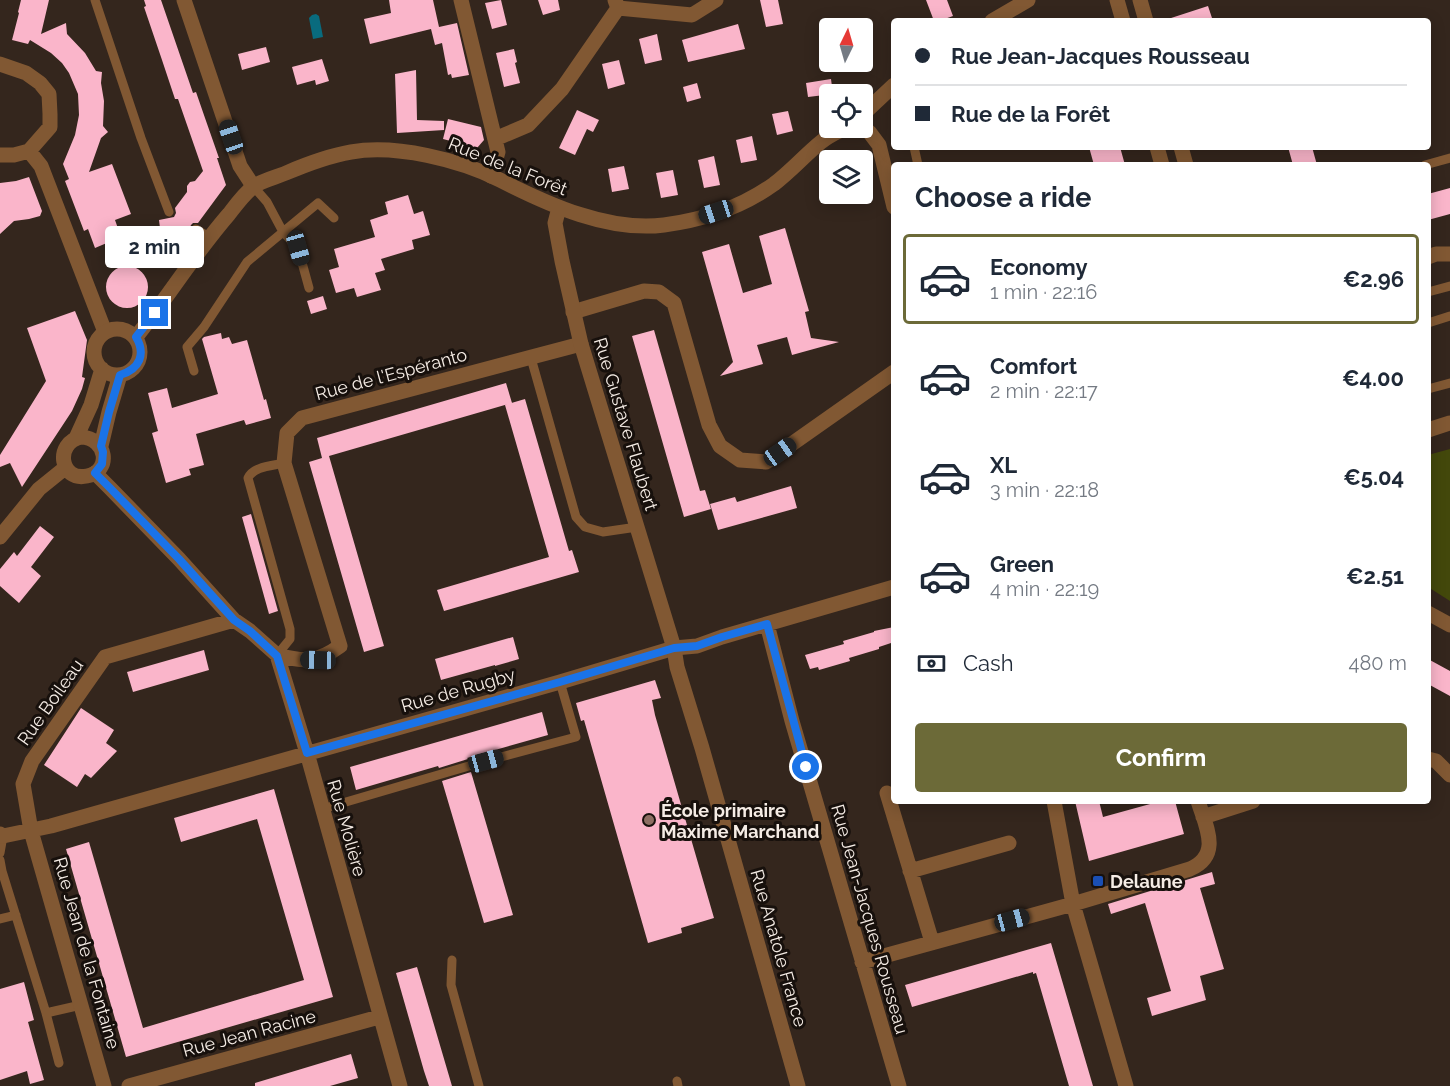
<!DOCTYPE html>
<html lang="en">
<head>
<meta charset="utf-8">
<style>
  :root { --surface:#fff; --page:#f6f6f7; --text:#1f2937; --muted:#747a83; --line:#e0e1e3; --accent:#6c6a38 }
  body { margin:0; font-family:Raleway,sans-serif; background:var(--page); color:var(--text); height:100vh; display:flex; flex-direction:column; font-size:22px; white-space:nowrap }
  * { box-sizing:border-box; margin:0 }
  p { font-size:20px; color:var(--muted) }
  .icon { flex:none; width:33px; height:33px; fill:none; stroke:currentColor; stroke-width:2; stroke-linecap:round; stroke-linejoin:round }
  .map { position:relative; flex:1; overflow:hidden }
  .details { position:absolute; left:891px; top:162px; width:540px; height:642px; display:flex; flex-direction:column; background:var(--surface); border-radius:6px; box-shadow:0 3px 15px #0003 }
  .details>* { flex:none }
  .banner { position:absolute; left:891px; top:18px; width:540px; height:132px; border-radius:6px; box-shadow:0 3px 15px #0003; display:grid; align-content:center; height:132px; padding:0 24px; background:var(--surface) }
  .needle { width:39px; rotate:5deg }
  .controls { position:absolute; left:819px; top:18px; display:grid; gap:12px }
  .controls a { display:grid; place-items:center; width:54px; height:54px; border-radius:6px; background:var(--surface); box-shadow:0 3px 15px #0003; font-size:30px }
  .end { position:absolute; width:27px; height:27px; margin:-14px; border:8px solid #1a73e8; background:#fff; box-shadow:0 0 0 3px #fff }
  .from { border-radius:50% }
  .bubble { position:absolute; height:42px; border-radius:6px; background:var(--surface); box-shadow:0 3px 15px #0003; font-size:20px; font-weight:700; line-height:42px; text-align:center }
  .car { position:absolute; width:18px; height:36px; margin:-18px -9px; border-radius:8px; box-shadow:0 0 4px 2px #0007; background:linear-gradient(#222 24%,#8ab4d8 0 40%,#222 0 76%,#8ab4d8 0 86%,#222 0) }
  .banner b { display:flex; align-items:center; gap:21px; height:57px; font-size:22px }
  .banner b+b { border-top:2px solid var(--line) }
  .banner i { width:15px; height:15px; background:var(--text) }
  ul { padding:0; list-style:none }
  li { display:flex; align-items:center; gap:18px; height:90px; margin:0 12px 9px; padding:0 12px; border:3px solid transparent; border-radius:6px }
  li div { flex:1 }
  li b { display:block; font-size:22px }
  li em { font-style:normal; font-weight:700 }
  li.selected { border-color:var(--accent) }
  li>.icon { width:54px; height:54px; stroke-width:1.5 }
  h2 { padding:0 24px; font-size:27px; line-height:72px }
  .pay { display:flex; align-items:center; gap:15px; height:66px; padding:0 24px; font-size:22px }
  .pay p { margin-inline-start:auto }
  .cta { display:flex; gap:12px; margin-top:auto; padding:12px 24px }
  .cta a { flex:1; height:69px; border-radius:6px; background:var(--accent); color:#fff; font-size:24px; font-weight:700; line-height:69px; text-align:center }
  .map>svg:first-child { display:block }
</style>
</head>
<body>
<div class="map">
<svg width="1450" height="1086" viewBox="0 0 1450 1086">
  <rect width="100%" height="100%" fill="#34261d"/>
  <path fill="#43480b" d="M1450,449V601L1428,587V455Z"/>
  <path fill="#096b7e" d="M316,14L319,16L323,37L313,39L309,18L312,15Z"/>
  <path fill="#fab5ca" d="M21,0H49L41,34L66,23L67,34L85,53L96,71L102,72L101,83L104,101L103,126L108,132L101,138L89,172L112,164L131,214L115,220L121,237L95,248L88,229L84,231L65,181L69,179L63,164L75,135L79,115L78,94L69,73L62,63L51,53L30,40L28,44L12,40L19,13L18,12Z
    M144,0H161L193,93L196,92L205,118L219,158H217L226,185L198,223H193L191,225L189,229L191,233L171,258L149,242L160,228L159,220L174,217L176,213L175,208L187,192V186L190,182L195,181L203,171L178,99H175L162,60L144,7L146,6Z
    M389,0H433L439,27L457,23L469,75L452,78L451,74L448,75L442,43L435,45L431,29L370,44L364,19L391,13Z
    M501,0L507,25L492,29L485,3Z
    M538,0H558L560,10L543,15Z
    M760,0H778L783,24L766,27Z
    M926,0H947L953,16L939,21H934Z
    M1208,6L1213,21H1168V19Z
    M738,24L745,49L688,62L682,40Z
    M657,34L662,60L645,64L639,39Z
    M266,47L270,62L242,70L238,54Z
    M514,49L517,62L515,63L520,83L504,87L496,53Z
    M322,59L329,81L316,85L315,80L297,85L292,67Z
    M619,60L625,84L608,89L602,64Z
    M416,70L417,120L444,121V130L397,133L395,74Z
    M831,79L833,94L808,97L806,83Z
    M697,83L701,98L687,102L683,87Z
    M577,110L599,120L593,132L587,129L575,155L559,148Z
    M788,111L793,131L777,135L772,114Z
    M448,119L481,127L484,140L477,148L443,139Z
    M752,136L757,160L741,163L736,140Z
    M1089,147H1120L1125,165H1094Z
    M1288,147H1312L1317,165H1293Z
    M714,156L720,185L704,188L698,160Z
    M624,166L629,189L612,192L608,169Z
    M673,170L678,195L661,198L656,173Z
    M29,177L42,211L40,216L29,219L14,221L0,234V183L16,181Z
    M1450,188V214L1428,220V194Z
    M408,195L414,214L423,211L430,235L412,240L414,249L381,259L385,270L375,273L381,290L357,297L354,288L336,293L329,270L339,267L334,249L375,237L370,220L388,214L385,202Z
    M785,228L809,311L805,312L811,338L839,342L792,355L787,337L757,345L763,364L720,376L733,362L702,252L729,244L743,293L772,284L759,236Z
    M106 287a21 21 0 1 1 42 0a21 21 0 1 1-42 0Z
    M323,296L327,309L311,314L307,301Z
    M75,311L87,340L82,377L85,378L82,389L72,411L22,487L10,463L0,467V455L46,381L27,328Z
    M654,330L700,491L705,490L711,509L684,517L632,336Z
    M221,333L222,339L229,337L232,344L247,340L264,400L266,399L271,418L246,425L244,420L196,434L204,465L189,469L191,475L166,483L152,433L158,431L148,393L167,388L172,408L218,394L202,339L204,337Z
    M506,383L512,403L329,456L384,646L364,652L309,462L322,458L317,438Z
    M525,399L569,551L572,550L579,572L444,611L437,590L549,557L505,405Z
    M791,486L797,508L718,530L710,504L735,497L737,502Z
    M251,514L278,611L269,614L242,517Z
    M40,526L54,537L31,567L41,576L19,603L0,586V569L14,552L17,556Z
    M894,627V642L879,647V649L849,658L850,661L819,670L818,667L810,669L805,655L844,644L843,641L874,632V631Z
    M513,637L519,659L495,666V665L441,680L435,659Z
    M204,650L209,670L133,692L127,672Z
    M1428,659L1450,671V696L1428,684Z
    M655,680L661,698L652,700L655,715L714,918L681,928L682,933L648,943L584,720L581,721L576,703Z
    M81,708L114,730L106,743L117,751L91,778L85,774L77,787L44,765Z
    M542,712L548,735L467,758L468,759L439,768L438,766L356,790L350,767Z
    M471,772L513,915L484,923L442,781Z
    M274,789L333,997L126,1057L66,849L89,842L143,1028L304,980L257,819L181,842L174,818Z
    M1075,801H1099L1103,817L1161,801H1175L1184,834L1089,861Z
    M1212,872L1215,884L1200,888L1224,969L1200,976L1206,1000L1152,1016L1147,998L1171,991L1145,903L1111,914L1108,904Z
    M1051,943L1093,1086H1069L1036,973L1033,974V972L912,1007L905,985Z
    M417,967L452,1086H429L424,1071L396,973Z
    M24,982L34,1020L28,1022L44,1080L30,1084L27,1071L0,1080V989Z
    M351,1054L358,1078L330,1086H255V1083Z"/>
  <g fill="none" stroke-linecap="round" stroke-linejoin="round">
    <path stroke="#815833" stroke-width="9" d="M95,0L141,138L169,212
      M914,147L918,165
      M1425,165L1450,158
      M253,186L267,202L283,232L318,203L334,218
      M196,229L209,237
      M1428,292L1450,286
      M1428,323L1450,316
      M531,358L576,517L585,527L603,532L637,527
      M194,371L187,347L204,327L247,262L283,232L298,248L309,288
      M1428,389L1450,383
      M277,655L290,639V629L248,478C254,466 272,466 284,463
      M322,809L486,761L576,737L560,682
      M0,853L3,836
      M0,860L2,871L46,1013L81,1005
      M0,919L16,915
      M452,960L451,985L479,1086
      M46,1013L59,1063
      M677,1081L678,1086"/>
    <path stroke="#815833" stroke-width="15" d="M184,0L240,166L253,186
      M461,0L498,152L491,176
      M1117,0L1123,21
      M1140,0L1146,21
      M618,8L692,15L716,0
      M0,64L26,73L40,83L49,94L50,114V127L29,151L14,155H0
      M862,126L870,133L879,145L894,207
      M495,139L528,125L562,89L618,8L615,0
      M1157,147L1162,165
      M1181,147L1186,165
      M29,151L41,166L105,332
      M1428,257L1436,254H1450
      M573,312L644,291L659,292L674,303L709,425L720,446L740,460L766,462L894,372
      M1428,430L1450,423
      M95,473L110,488L179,559L234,620L250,631L277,655L307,753L400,1086
      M1428,613L1450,625
      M767,624L792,721L899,1086
      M277,655C304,662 317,663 340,646L284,463L287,433L302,418L581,344
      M1428,759L1436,761L1450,775
      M887,793L932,942
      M1054,801L1073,904L1126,1086
      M1203,817L1253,801
      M0,834L3,836L51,826L560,682L674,648L697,646L722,637L894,587
      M910,871L1009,843
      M862,962L1073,904L1190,869C1222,855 1206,827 1198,801
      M104,1086L31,831L23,784L32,761L105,657L234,620
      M129,1086L379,1017"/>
    <path stroke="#815833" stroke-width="15" d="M992,21L1028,0
      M862,115L894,85
      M559,208L555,223L562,261L581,344L674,648L677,667L702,748L798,1086
      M94 352a23 23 0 1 1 46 0a23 23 0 1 1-46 0Z
      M136,337C168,297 195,253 229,214C236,205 244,194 253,187C260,181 277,177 286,173C307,164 328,156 351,152C396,144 460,160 500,180C549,205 609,232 664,225C703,220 742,207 774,184C791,171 805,155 821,142C828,136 837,132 845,128
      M81,437C107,438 112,471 87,476C60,482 54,443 81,437Z
      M76,438L91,405L102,369
      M101,446L109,412L120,375
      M0,537L39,489L65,468"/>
  </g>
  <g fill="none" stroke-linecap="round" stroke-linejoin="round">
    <path stroke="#1a73e8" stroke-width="8" d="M155,313L136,337C146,354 140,369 120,375L109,412L101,446L103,452L102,464L95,473L110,488L179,559L234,620L250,631L277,656L307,753L560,682L674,648L697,646L722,637L767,624L806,767"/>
  </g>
  <circle fill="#8d6e63" stroke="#17100c" stroke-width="2" cx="649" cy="820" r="6"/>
  <rect fill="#1a4fb4" stroke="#17100c" stroke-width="2" x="1092" y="875" width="12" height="12" rx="3"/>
  <g text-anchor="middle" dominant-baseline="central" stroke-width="6" stroke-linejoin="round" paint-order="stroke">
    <g font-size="18" fill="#f5ece5" stroke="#17100c">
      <text transform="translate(508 166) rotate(22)">Rue de la Forêt</text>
      <text transform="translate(391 374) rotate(-15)">Rue de l'Espéranto</text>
      <text transform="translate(626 424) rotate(73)">Rue Gustave Flaubert</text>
      <text transform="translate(458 690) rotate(-16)">Rue de Rugby</text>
      <text transform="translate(50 702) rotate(-55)">Rue Boileau</text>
      <text transform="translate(347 828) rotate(74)">Rue Molière</text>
      <text transform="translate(870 919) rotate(74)">Rue Jean-Jacques Rousseau</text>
      <text transform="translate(779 948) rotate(74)">Rue Anatole France</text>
      <text transform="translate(87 953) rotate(74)">Rue Jean de la Fontaine</text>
      <text transform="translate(249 1033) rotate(-15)">Rue Jean Racine</text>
    </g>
    <g font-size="18" font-weight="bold" fill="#f5ece5" stroke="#17100c" text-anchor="start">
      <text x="661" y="810">École primaire<tspan x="661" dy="21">Maxime Marchand</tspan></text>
      <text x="1110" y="881">Delaune</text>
    </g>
  </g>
</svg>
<div class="controls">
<a><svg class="needle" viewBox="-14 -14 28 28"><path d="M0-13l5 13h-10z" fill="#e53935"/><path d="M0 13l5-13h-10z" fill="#747a83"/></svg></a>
<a><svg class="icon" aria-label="locate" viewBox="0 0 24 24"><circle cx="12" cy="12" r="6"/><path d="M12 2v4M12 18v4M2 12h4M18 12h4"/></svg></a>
<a><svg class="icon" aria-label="layers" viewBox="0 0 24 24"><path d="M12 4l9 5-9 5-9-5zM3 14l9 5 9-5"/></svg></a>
</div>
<i class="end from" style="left:806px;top:767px"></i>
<i class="end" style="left:155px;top:313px"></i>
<div class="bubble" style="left:105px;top:226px;width:99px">2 min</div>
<i class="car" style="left:231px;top:137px;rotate:341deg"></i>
<i class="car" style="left:716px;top:212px;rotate:252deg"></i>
<i class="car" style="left:298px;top:248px;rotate:164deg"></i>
<i class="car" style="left:780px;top:452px;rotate:55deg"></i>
<i class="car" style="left:318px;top:660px;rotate:271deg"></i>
<i class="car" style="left:486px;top:761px;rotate:75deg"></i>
<i class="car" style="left:1012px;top:920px;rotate:75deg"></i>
<div class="banner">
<b><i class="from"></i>Rue Jean-Jacques Rousseau</b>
<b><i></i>Rue de la Forêt</b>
</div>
<section class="details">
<h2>Choose a ride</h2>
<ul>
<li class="selected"><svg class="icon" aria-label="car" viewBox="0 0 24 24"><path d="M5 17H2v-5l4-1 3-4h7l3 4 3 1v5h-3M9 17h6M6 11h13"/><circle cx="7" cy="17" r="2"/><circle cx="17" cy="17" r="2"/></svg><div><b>Economy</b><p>1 min · 22:16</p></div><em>€2.96</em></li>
<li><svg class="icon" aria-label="car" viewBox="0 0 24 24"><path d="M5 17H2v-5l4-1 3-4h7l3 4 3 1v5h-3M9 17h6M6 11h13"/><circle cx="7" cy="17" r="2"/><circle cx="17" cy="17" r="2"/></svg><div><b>Comfort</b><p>2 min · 22:17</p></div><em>€4.00</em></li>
<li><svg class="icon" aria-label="car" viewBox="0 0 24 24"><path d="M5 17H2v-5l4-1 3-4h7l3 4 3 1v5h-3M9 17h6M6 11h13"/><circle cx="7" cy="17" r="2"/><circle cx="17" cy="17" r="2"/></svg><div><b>XL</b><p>3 min · 22:18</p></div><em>€5.04</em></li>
<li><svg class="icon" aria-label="car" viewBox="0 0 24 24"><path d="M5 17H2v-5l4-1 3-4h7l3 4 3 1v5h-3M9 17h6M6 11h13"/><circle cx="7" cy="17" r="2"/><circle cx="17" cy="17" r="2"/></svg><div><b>Green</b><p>4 min · 22:19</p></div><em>€2.51</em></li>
</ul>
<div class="pay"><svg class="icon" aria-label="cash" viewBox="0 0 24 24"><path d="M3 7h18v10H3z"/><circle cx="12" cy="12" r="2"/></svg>Cash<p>480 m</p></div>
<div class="cta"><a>Confirm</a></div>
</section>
</div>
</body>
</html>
